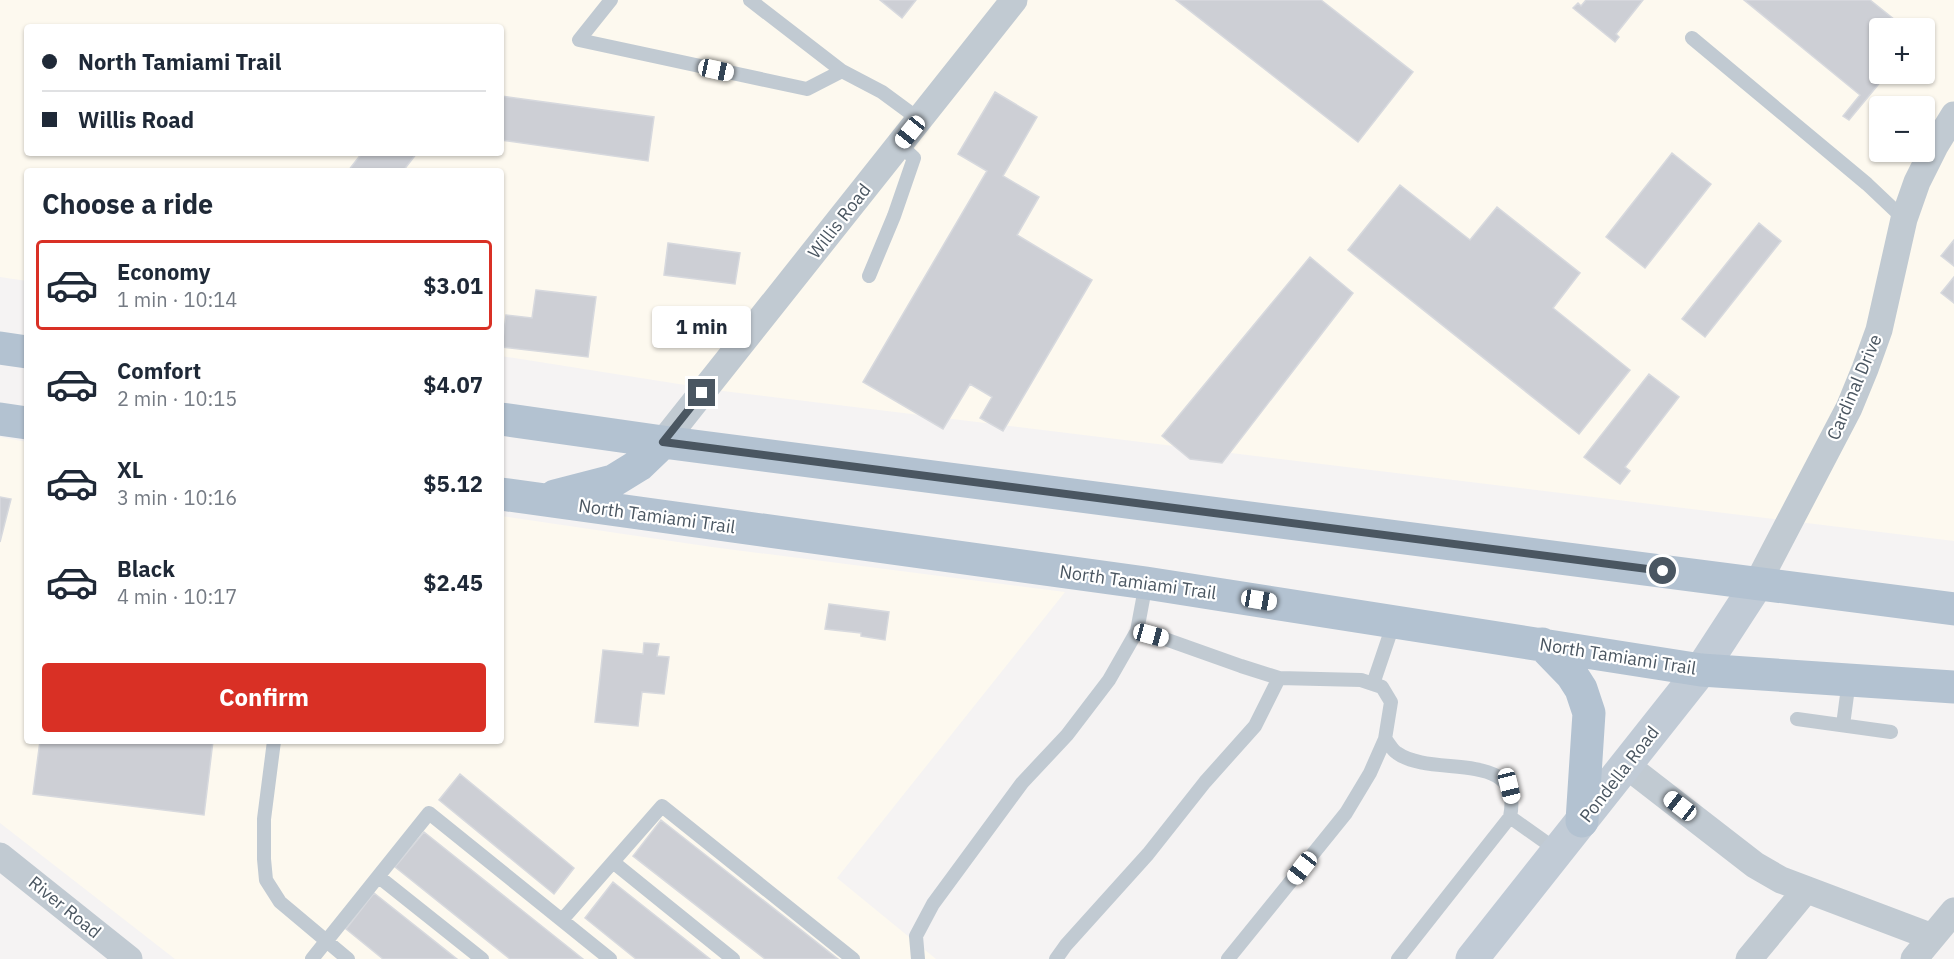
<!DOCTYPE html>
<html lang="en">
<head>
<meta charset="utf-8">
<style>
  :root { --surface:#fff; --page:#f6f6f7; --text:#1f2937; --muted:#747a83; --line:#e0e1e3; --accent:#d93025 }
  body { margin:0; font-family:"IBM Plex Sans",sans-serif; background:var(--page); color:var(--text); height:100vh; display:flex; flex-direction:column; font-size:22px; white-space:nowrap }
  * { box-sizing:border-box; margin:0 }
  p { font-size:20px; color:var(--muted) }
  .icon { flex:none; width:33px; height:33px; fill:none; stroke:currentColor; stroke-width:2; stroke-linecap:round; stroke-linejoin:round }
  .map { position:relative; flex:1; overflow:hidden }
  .drawer { position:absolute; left:24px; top:168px; width:480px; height:576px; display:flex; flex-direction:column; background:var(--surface); border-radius:6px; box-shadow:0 2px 4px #0004 }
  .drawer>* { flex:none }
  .guide { position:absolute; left:24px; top:24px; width:480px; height:132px; border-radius:6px; box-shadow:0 2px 4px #0004; display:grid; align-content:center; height:132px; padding:0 18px; background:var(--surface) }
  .tools { position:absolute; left:1869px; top:18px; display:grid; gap:12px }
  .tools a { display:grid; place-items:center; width:66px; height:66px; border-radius:6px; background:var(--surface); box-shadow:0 2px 4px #0004; font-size:30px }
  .end { position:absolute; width:27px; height:27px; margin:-14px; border:8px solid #4a5661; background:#fff; box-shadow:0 0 0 3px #fff }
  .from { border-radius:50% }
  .bubble { position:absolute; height:42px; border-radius:6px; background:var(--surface); box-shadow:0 2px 4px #0004; font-size:20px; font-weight:700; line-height:42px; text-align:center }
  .car { position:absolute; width:18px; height:36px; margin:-18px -9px; border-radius:8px; box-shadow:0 0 4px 2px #0007; background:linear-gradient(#fff 24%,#345 0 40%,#fff 0 76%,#345 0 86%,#fff 0) }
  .guide b { display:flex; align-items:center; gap:21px; height:57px; font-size:22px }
  .guide b+b { border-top:2px solid var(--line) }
  .guide i { width:15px; height:15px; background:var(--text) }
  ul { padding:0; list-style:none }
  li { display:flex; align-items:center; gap:18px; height:90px; margin:0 12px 9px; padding:0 6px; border:3px solid transparent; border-radius:6px }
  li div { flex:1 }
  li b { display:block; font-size:22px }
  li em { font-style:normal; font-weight:700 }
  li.selected { border-color:var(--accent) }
  li>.icon { width:54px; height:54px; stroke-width:1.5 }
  h2 { padding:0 18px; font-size:27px; line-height:72px }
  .button { display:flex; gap:12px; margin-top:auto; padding:12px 18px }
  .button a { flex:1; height:69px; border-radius:6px; background:var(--accent); color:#fff; font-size:24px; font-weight:700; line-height:69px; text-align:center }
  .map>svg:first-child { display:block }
</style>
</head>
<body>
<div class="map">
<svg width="1954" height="959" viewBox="0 0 1954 959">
  <rect width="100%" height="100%" fill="#f5f3f3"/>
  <path fill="#fdf9ef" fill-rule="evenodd" d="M0,0H1954V541L723,391L501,356V171H27V281L0,277ZM27,27H501V153H27ZM1880,28H1924V74H1880ZM1880,106H1924V152H1880Z
    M0,437L27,442V741H501V516L712,547L1065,592L837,878L936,959H175L0,823Z"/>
  <path fill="#cdcfd5" stroke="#d7d9de" stroke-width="1.5" d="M880,0H916L902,18Z
    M1176,0H1321L1413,72L1358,142Z
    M1586,0H1643L1616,34L1619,37L1615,42L1573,8L1578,3L1581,6Z
    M1744,0H1870L1905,28H1880V74H1887L1849,120L1843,116L1860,95Z
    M995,92L1037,117L1003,176L1039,197L1017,235L1092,280L1003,431L980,418L992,397L970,384L943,429L863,382L987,171L958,154Z
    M501,96L654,117L648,161L501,140Z
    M362,153H417L403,171H348Z
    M1672,153L1711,184L1645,268L1606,237Z
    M1400,185L1470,240L1497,207L1580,273L1553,308L1630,370L1579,434L1348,250Z
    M1759,223L1781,241L1705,337L1682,319Z
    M1954,240V266L1941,256Z
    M668,243L740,253L735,284L664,275Z
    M1310,257L1353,293L1222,463L1190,459L1162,436Z
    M1954,277V303L1941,293Z
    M536,290L596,297L588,357L502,347L506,315L532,318Z
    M1649,374L1679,397L1625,467L1630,471L1620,484L1584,457Z
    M0,497L11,499L0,542Z
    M829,604L889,612L885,640L861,636V633L825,629Z
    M644,643L659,644L657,656L669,657L664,694L642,692L638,726L595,722L603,650L643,654Z
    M40,741H213L204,815L33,794Z
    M460,774L574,868L554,894L439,800Z
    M661,820L838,959H765L633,856Z
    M424,832L583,959H510L395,867Z
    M613,882L710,959H636L585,918Z
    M374,893L457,959H383L346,929Z"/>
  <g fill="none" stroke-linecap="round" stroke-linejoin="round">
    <path stroke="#c1cad2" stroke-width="14" d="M611,0L579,40L807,89L842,71
      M750,0L842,71L882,92L920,120
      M1692,38L1867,184L1904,219
      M869,276L894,216L914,158L900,145
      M1137,631L1165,639L1241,666L1279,678L1361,680L1382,687L1391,702L1385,739L1370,773L1346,813L1228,959
      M1373,684L1394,622
      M1797,719L1891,732
      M1843,725L1849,680
      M1385,739C1389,743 1392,750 1397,753C1433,779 1524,747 1510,817L1398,959
      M274,741L264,819V859L266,880L280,902L348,959
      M1510,817L1558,851
      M613,862L733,959
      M379,877L482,959
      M562,920L662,806L853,959
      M312,959L429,813L610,959
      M918,959L916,936L933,904L1022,783L1067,735L1109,680L1137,631L1146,583
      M1056,959L1066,945L1148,854L1205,782L1255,726L1279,678"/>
    <path stroke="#c1cad2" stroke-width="27" d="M663,442L1014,0
      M1757,584L1849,408L1865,369L1879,330L1904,219L1917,182L1935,146L1954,115
      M1626,765L1755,865L1781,880L1932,937
      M0,856L129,959
      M1749,959L1806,890
      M1914,959L1954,911"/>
    <path stroke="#c1cbd6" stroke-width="33" d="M1472,959L1701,670L1757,584"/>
    <path stroke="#b3c2d1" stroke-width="33" d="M0,348L27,352
      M0,419L27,423
      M501,419L663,442L1954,609
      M501,494L1146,583L1701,670L1954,687
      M555,496L613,481L639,465L663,442
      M1542,644L1572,675L1581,689L1589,713L1582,821"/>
  </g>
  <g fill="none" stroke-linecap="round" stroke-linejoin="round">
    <path stroke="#4a5661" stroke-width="8" d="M702,393L663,442L1663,571"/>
  </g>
  <g text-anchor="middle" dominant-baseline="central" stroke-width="4.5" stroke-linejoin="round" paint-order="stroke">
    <g font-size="18" fill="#4a5661" stroke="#fff">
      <text transform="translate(839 221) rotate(-52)">Willis Road</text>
      <text transform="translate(1854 387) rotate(-67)">Cardinal Drive</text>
      <text transform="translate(657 516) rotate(8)">North Tamiami Trail</text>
      <text transform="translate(1138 582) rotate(8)">North Tamiami Trail</text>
      <text transform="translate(1618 656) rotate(9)">North Tamiami Trail</text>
      <text transform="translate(1619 774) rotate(-52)">Pondella Road</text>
      <text transform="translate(65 907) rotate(39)">River Road</text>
    </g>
  </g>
</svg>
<div class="tools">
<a>+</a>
<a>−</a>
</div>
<i class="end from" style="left:1663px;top:571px"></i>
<i class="end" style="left:702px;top:393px"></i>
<div class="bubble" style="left:652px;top:306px;width:99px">1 min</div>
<i class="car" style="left:716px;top:70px;rotate:102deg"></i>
<i class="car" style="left:910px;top:132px;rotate:219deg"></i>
<i class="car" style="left:1259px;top:600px;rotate:99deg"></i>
<i class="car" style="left:1151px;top:635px;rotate:105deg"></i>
<i class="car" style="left:1509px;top:786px;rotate:166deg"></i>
<i class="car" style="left:1680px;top:806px;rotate:308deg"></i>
<i class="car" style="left:1302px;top:868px;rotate:218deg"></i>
<div class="guide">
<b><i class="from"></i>North Tamiami Trail</b>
<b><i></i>Willis Road</b>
</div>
<section class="drawer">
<h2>Choose a ride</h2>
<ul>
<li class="selected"><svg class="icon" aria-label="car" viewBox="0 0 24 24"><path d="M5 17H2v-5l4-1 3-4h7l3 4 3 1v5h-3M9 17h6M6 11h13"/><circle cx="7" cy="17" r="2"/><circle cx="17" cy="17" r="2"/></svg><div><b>Economy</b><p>1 min · 10:14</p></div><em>$3.01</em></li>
<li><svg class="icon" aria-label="car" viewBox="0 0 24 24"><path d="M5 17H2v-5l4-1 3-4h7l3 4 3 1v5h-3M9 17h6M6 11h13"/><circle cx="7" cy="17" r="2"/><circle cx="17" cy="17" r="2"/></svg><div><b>Comfort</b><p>2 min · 10:15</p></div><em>$4.07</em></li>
<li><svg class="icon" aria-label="car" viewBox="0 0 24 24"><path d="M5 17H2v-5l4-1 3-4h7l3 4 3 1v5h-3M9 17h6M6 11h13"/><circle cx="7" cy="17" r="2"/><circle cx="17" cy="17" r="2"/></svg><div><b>XL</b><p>3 min · 10:16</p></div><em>$5.12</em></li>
<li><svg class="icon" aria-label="car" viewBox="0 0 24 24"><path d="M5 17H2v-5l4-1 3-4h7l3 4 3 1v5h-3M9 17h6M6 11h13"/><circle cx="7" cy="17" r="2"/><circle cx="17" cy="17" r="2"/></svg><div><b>Black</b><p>4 min · 10:17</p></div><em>$2.45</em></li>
</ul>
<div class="button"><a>Confirm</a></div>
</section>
</div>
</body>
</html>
